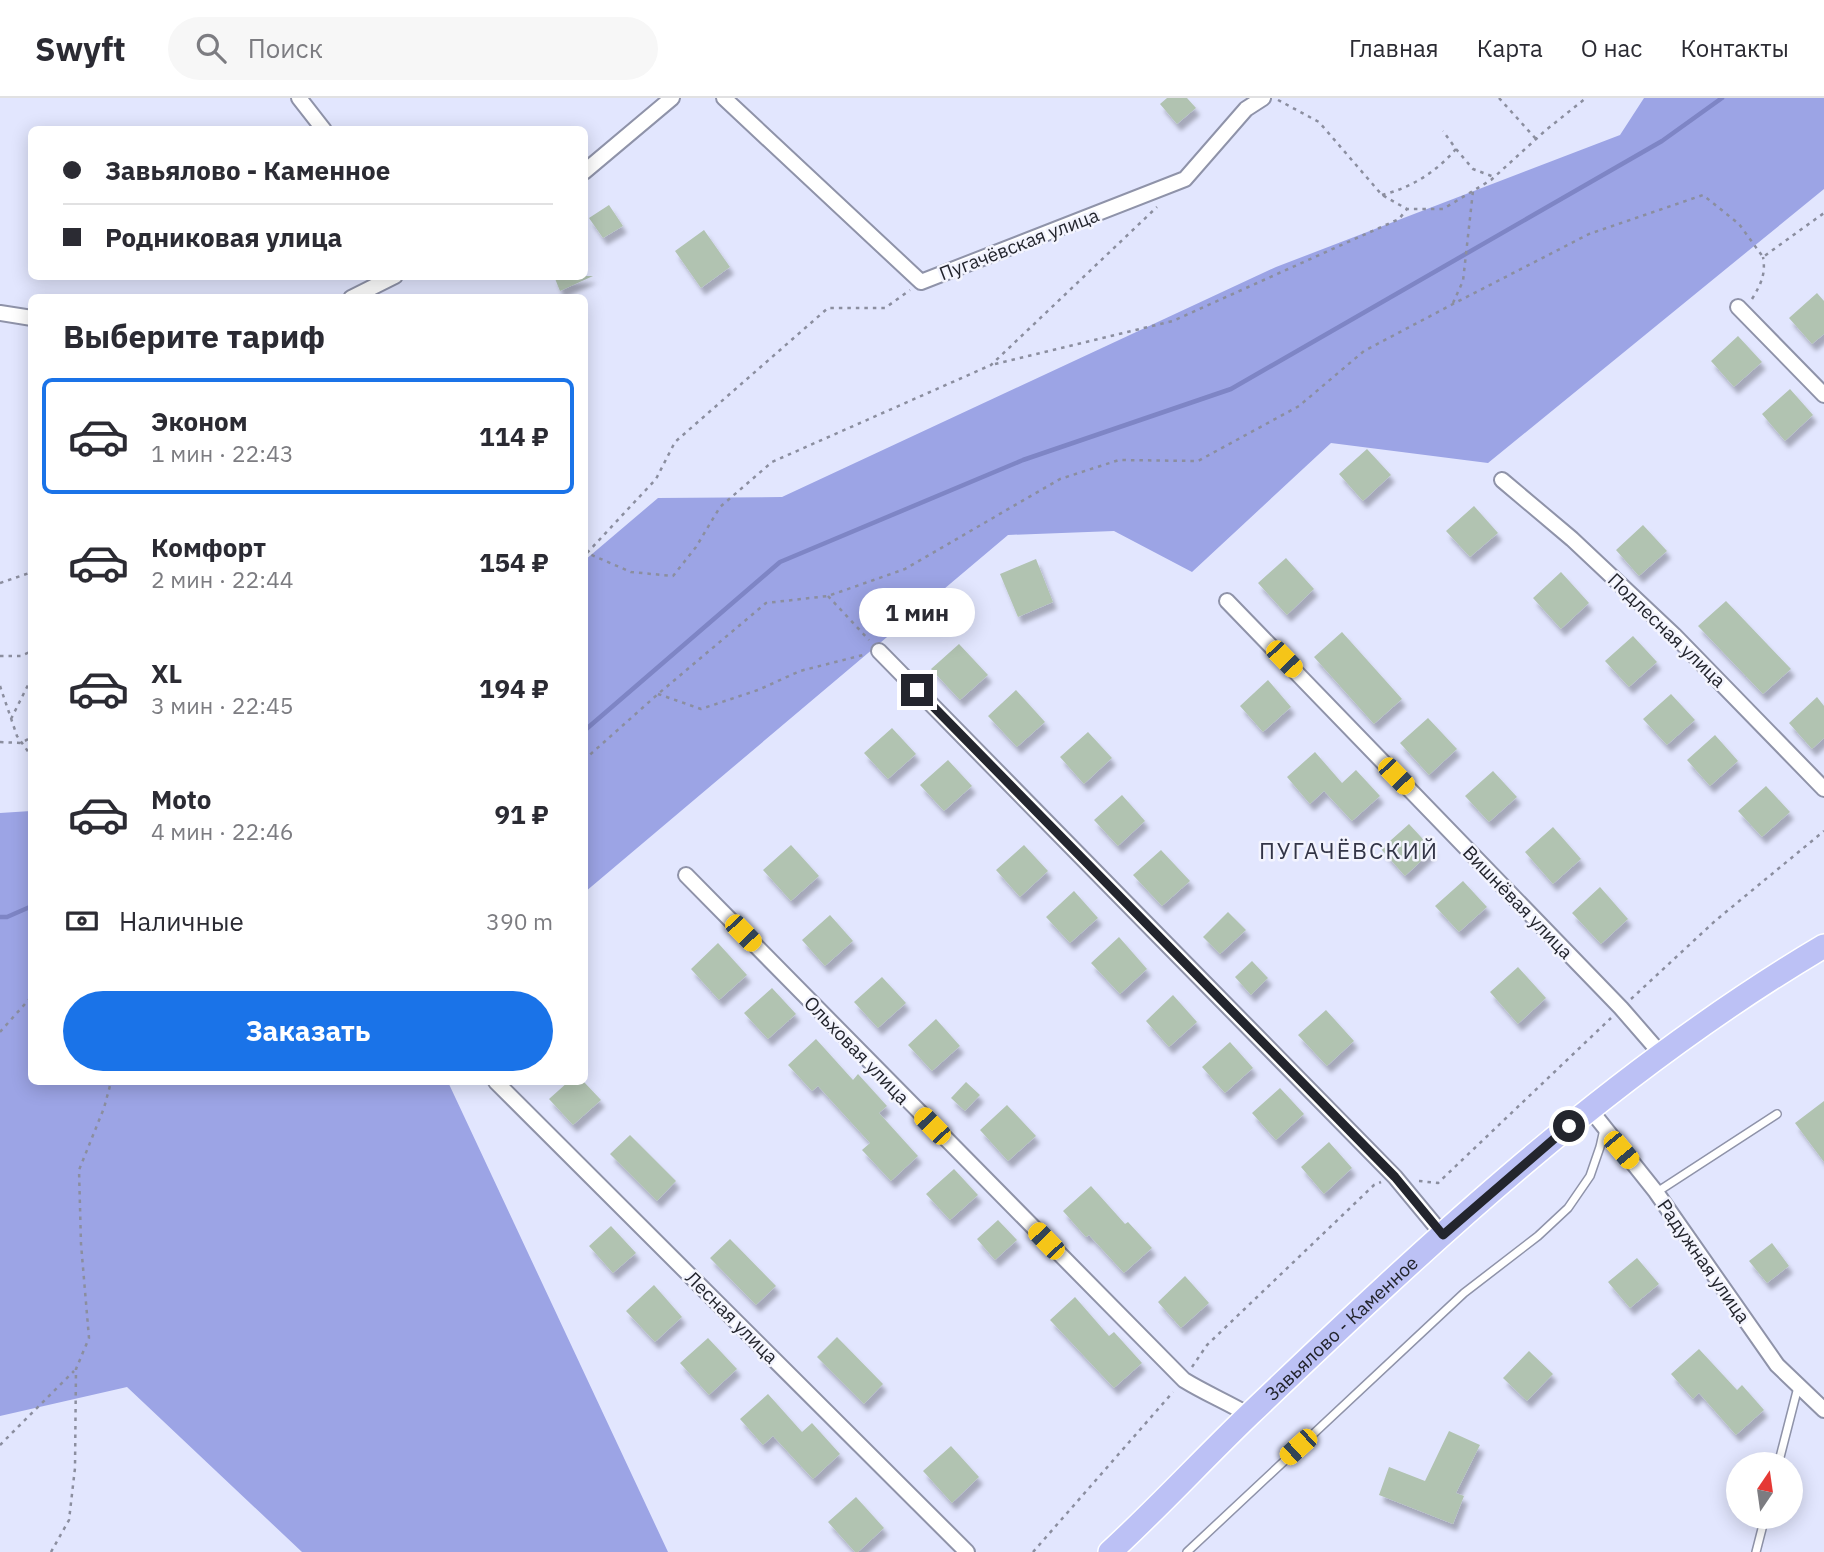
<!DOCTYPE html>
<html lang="ru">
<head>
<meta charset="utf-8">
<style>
  :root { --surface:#fff; --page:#f7f7f7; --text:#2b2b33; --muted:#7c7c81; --line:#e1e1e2; --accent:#1a73e8 }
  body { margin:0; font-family:"IBM Plex Sans",sans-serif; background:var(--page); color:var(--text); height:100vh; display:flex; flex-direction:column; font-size:26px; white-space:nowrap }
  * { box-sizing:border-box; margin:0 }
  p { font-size:23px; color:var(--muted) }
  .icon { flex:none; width:38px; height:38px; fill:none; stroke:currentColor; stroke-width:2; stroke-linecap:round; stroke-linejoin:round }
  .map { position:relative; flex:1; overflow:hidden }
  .side { position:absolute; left:28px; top:196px; width:560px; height:791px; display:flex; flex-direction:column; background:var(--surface); border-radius:10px; box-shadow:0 4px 18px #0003 }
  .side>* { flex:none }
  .top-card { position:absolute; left:28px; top:28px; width:560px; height:154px; border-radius:10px; box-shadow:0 4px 18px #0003; display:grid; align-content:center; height:154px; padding:0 35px; background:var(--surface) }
  .needle { width:46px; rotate:13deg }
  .fabs { position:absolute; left:1726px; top:1354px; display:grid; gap:14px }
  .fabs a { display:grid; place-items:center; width:77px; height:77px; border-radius:50%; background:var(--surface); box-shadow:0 4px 18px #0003; font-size:35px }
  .end { position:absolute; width:32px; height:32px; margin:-16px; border:9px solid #23252d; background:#fff; box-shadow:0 0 0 4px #fff }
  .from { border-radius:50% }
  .bubble { position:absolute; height:49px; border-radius:24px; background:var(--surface); box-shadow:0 4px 18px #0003; font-size:23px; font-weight:700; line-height:49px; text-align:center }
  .car { position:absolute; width:21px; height:42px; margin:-21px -10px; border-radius:9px; box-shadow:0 0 5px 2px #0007; background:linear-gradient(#f5c518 24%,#345 0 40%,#f5c518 0 76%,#345 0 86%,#f5c518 0) }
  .top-card b { display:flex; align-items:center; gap:24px; height:66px; font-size:26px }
  .top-card b+b { border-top:2px solid var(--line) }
  .top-card i { width:18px; height:18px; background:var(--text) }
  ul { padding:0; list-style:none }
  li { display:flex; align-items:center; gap:21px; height:116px; margin:0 14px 10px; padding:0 21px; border:4px solid transparent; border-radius:10px }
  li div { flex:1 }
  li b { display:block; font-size:26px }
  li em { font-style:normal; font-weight:700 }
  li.active { border-color:var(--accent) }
  li>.icon { width:63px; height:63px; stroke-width:1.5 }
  h2 { padding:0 35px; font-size:32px; line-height:84px }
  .pay { display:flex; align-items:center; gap:18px; height:77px; padding:0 35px; font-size:26px }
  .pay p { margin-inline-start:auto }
  .action { display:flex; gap:14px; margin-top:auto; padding:14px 35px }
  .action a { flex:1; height:80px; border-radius:42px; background:var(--accent); color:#fff; font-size:28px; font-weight:700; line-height:80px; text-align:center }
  header { display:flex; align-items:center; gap:42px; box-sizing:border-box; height:98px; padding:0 35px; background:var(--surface); border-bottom:2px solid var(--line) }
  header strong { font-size:33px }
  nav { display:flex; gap:38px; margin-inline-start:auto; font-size:24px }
  .search { width:490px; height:63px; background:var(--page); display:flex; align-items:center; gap:18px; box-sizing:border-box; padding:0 24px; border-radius:38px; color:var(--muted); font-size:26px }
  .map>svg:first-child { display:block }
</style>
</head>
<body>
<header>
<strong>Swyft</strong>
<div class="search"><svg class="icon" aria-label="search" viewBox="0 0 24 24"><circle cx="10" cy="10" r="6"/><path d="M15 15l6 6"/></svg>Поиск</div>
<nav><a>Главная</a><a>Карта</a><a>О нас</a><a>Контакты</a></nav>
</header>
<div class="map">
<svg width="1824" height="1454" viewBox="0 0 1824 1454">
  <defs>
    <filter id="shadow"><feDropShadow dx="4" dy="7" stdDeviation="2" flood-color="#0004"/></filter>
  </defs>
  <rect width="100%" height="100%" fill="#e2e6fe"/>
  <path fill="#9ca4e5" d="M1644,0H1824V91L1488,365L1331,345L1192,474L1114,433L1008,437L585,794V462L658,400L782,399L1276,169L1620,37Z
    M31,713L32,984H448L668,1454H302L127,1289L0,1318V715Z"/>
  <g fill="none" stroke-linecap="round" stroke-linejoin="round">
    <path stroke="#7e85c5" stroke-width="4.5" d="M584,633L780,464L1023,362L1231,291L1662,43L1722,0
      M0,819H7L32,808"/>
  </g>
  <path fill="#b1c3b1" filter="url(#shadow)" d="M1167,0H1187L1196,10L1177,26L1160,6Z
    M609,107L623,128L603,140L589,120Z
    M704,132L730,169L701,190L675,153Z
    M554,178H593L560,193Z
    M1817,195L1824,203V236L1812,246L1789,220Z
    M1738,238L1762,264L1734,289L1711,263Z
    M1790,291L1813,317L1785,343L1762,316Z
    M1367,351L1391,377L1363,403L1339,376Z
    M1474,408L1498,435L1470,459L1446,433Z
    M1643,427L1667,453L1639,478L1616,452Z
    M1286,460L1314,491L1287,517L1258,485Z
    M1036,461L1053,504L1018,519L1000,476Z
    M1561,474L1589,505L1561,531L1533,500Z
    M1726,503L1791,571L1763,596L1698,528Z
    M1342,534L1402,601L1374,626L1314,559Z
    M1633,538L1657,564L1629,589L1605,563Z
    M959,546L988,577L960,602L931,571Z
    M1268,582L1291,609L1263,634L1240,608Z
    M1016,592L1045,624L1017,649L988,618Z
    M1671,596L1695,622L1667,647L1643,621Z
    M1817,599L1824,608V640L1812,651L1789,625Z
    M1428,620L1457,651L1429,677L1400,645Z
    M892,630L916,656L888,681L864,655Z
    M1088,634L1112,660L1084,686L1060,659Z
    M1715,637L1738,663L1710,688L1687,662Z
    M1315,654L1342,685L1356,672L1380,698L1352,723L1324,693L1310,706L1287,679Z
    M948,662L972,688L944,713L920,687Z
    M1493,673L1517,699L1489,724L1465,698Z
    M1766,688L1790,714L1762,739L1738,713Z
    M1122,697L1145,723L1118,748L1094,722Z
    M1409,726L1433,752L1405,778L1381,751Z
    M1553,729L1581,761L1553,786L1525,754Z
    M791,747L819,778L791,803L763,772Z
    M1024,747L1048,773L1020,799L996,772Z
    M1161,752L1190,783L1162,808L1133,777Z
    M1463,783L1487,809L1459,834L1435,808Z
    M1600,789L1628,821L1601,846L1572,815Z
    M1074,793L1098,820L1070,845L1046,819Z
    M1228,814L1246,832L1220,856L1203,839Z
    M830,817L853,843L825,868L802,842Z
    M1119,839L1147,871L1120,896L1091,865Z
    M718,845L747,877L719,902L691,871Z
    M1252,863L1268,880L1251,897L1235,879Z
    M1518,869L1546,900L1518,926L1490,894Z
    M882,879L906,905L878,930L854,904Z
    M772,890L796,916L768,941L744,915Z
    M1173,897L1197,924L1169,949L1146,923Z
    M1326,912L1354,943L1327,968L1298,937Z
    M936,921L960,948L932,973L908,947Z
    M816,941L853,982L858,976L887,1008L879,1015L918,1058L891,1083L862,1052L870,1045L818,988L812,993L788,967Z
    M1230,944L1253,970L1225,995L1202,969Z
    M568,984H584L601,1002L573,1027L549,1001Z
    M966,984L980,997L965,1013L951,1000Z
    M1280,990L1304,1016L1276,1042L1252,1015Z
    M1824,1003V1064L1795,1025Z
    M1007,1007L1036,1038L1008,1063L980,1032Z
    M630,1037L676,1083L657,1103L610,1056Z
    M1329,1044L1352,1070L1324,1096L1301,1069Z
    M954,1071L978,1097L950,1122L926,1096Z
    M1091,1088L1125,1126L1128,1124L1152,1150L1124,1175L1089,1137L1086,1139L1063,1113Z
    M998,1122L1017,1142L995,1162L977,1141Z
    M611,1128L636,1155L613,1175L589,1148Z
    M730,1141L776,1188L756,1207L710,1160Z
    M1772,1145L1789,1168L1767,1185L1749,1163Z
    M1637,1160L1659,1186L1630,1210L1608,1184Z
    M1185,1178L1209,1205L1181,1230L1158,1204Z
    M654,1187L682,1219L655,1244L626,1213Z
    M1075,1199L1109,1238L1114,1234L1142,1265L1114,1290L1050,1222Z
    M837,1239L883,1286L864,1306L817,1259Z
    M708,1240L737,1271L709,1297L680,1265Z
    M1699,1251L1737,1292L1742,1287L1764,1312L1736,1337L1699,1295L1693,1301L1671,1276Z
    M1529,1253L1553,1276L1527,1303L1503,1280Z
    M768,1296L802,1334L812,1325L840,1356L813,1381L773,1338L763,1347L740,1321Z
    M1449,1333L1480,1347L1456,1395L1464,1398L1453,1426L1379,1397L1389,1369L1425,1383Z
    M951,1348L979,1379L952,1405L923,1373Z
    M856,1399L884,1430L858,1454H855L828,1424Z"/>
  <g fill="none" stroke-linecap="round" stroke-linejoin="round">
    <defs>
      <path id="lane" d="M1657,1094L1777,1016
        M1778,1367L1798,1289
        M1187,1454L1464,1195L1538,1138L1568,1110L1590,1078L1600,1049L1604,1031
        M1756,1454L1765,1419"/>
      <path id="street" d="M299,0L324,32
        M724,0L921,184L1185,81L1246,11L1263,0
        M584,74L672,0
        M351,200L395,178
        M1738,209L1824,297
        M0,215L32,220
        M1502,382L1572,441L1674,537L1824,691
        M1227,503L1621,910L1661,956
        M879,553L1395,1079L1443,1137
        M686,777L1184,1282C1205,1295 1227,1304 1249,1317
        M496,984L967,1454
        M1589,1010L1656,1094L1777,1267L1824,1312"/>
      <g id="primary">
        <path id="s1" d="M1110,1454C1158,1410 1202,1362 1250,1316C1428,1146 1611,974 1824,848"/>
      </g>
    </defs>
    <use href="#lane" stroke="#8f93a9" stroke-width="10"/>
    <use href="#street" stroke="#8f93a9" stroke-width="18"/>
    <use href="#primary" stroke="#fff" stroke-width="26"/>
    <path stroke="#8b8e9f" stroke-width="2.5" stroke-dasharray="3.5 5" stroke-linecap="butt" d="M1499,0L1536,41
      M1278,2L1319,24L1382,97L1407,111H1443L1491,82L1546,32L1586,0
      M1456,51L1473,71L1494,79
      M1382,97C1412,89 1435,75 1456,51L1443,33
      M1752,201C1761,186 1766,176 1763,159
      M1453,205L1463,183L1473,93
      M995,266L1173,223L1399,121L1407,111
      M587,455L656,381L675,344L828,210H885L910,192
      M584,457L587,455L631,474L673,478L696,449L720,409L772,364L991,267L1157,109
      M0,485L32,474
      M828,498L869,542
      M0,558H21L32,553
      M0,588L17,638L32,659
      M658,596L701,611L758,592L800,573L867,556
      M11,621L32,579
      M0,644L21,645L32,639
      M584,662L658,596L766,505L828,498L905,471L1060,381L1119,362L1198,363L1299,308L1364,253L1453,206L1589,136L1703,97L1739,126L1763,159L1824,115
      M1631,901L1715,823L1824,733
      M0,934L32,898
      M1419,1083L1438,1085L1611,920
      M1192,1269L1207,1247L1374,1087L1381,1084
      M0,1347L74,1273
      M51,1454L69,1422L75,1370L76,1271L89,1240L81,1146L79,1072L104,1010L111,984
      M1033,1454L1173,1294"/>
    <use href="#lane" stroke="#fff" stroke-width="7"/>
    <use href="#street" stroke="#fff" stroke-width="14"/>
    <use href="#primary" stroke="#bcc1f5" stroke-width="23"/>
  </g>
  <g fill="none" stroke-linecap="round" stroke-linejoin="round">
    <path stroke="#23252d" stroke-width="9" d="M917,592L1395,1079L1443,1137L1569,1028"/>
  </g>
  <g text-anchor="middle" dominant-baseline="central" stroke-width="5" stroke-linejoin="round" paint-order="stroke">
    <g font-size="19" fill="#23252d" stroke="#f3f4fe">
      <text transform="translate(1019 146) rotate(-21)">Пугачёвская улица</text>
      <text transform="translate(1667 532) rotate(44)">Подлесная улица</text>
      <text transform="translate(1518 804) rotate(46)">Вишнёвая улица</text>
      <text transform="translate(857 952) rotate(46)">Ольховая улица</text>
      <text transform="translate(1704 1163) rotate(55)">Радужная улица</text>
      <text transform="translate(732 1219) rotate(45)">Лесная улица</text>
      <text stroke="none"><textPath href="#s1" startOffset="322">Завьялово - Каменное</textPath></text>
    </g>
    <g font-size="23" letter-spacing="2" fill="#333547" stroke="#f3f4fe">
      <text x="1349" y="752">ПУГАЧЁВСКИЙ</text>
    </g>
  </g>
</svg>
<div class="fabs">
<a><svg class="needle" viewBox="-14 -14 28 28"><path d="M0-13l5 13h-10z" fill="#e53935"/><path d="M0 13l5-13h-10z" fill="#7c7c81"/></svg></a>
</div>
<i class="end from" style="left:1569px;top:1028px"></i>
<i class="end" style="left:917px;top:592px"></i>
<div class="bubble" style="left:859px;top:490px;width:116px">1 мин</div>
<i class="car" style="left:1284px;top:561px;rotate:136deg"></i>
<i class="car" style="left:1396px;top:678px;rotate:136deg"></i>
<i class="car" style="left:743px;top:835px;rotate:136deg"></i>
<i class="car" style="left:932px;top:1028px;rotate:316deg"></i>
<i class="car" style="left:1621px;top:1052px;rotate:140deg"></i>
<i class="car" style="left:1046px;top:1143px;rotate:316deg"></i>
<i class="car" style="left:1298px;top:1349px;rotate:228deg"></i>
<div class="top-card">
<b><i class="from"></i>Завьялово - Каменное</b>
<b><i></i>Родниковая улица</b>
</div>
<section class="side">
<h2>Выберите тариф</h2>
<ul>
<li class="active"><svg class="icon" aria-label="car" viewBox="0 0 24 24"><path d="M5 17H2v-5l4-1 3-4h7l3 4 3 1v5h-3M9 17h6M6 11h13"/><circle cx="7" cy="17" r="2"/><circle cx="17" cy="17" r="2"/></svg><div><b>Эконом</b><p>1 мин · 22:43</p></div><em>114 ₽</em></li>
<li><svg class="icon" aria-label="car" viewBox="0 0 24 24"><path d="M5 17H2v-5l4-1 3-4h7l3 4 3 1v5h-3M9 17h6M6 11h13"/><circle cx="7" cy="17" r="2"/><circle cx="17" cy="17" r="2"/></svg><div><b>Комфорт</b><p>2 мин · 22:44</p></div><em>154 ₽</em></li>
<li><svg class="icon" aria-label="car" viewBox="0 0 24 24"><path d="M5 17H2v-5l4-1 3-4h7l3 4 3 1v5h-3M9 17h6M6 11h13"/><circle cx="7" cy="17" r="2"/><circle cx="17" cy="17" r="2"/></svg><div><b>XL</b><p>3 мин · 22:45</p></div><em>194 ₽</em></li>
<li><svg class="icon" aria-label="car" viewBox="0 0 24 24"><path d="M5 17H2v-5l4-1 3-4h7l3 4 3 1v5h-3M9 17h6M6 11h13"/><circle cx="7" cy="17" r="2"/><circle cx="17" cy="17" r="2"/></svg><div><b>Moto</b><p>4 мин · 22:46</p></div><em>91 ₽</em></li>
</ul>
<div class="pay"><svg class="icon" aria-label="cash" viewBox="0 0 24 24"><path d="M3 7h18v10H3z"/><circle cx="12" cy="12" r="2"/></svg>Наличные<p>390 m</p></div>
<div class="action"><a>Заказать</a></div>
</section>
</div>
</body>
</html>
